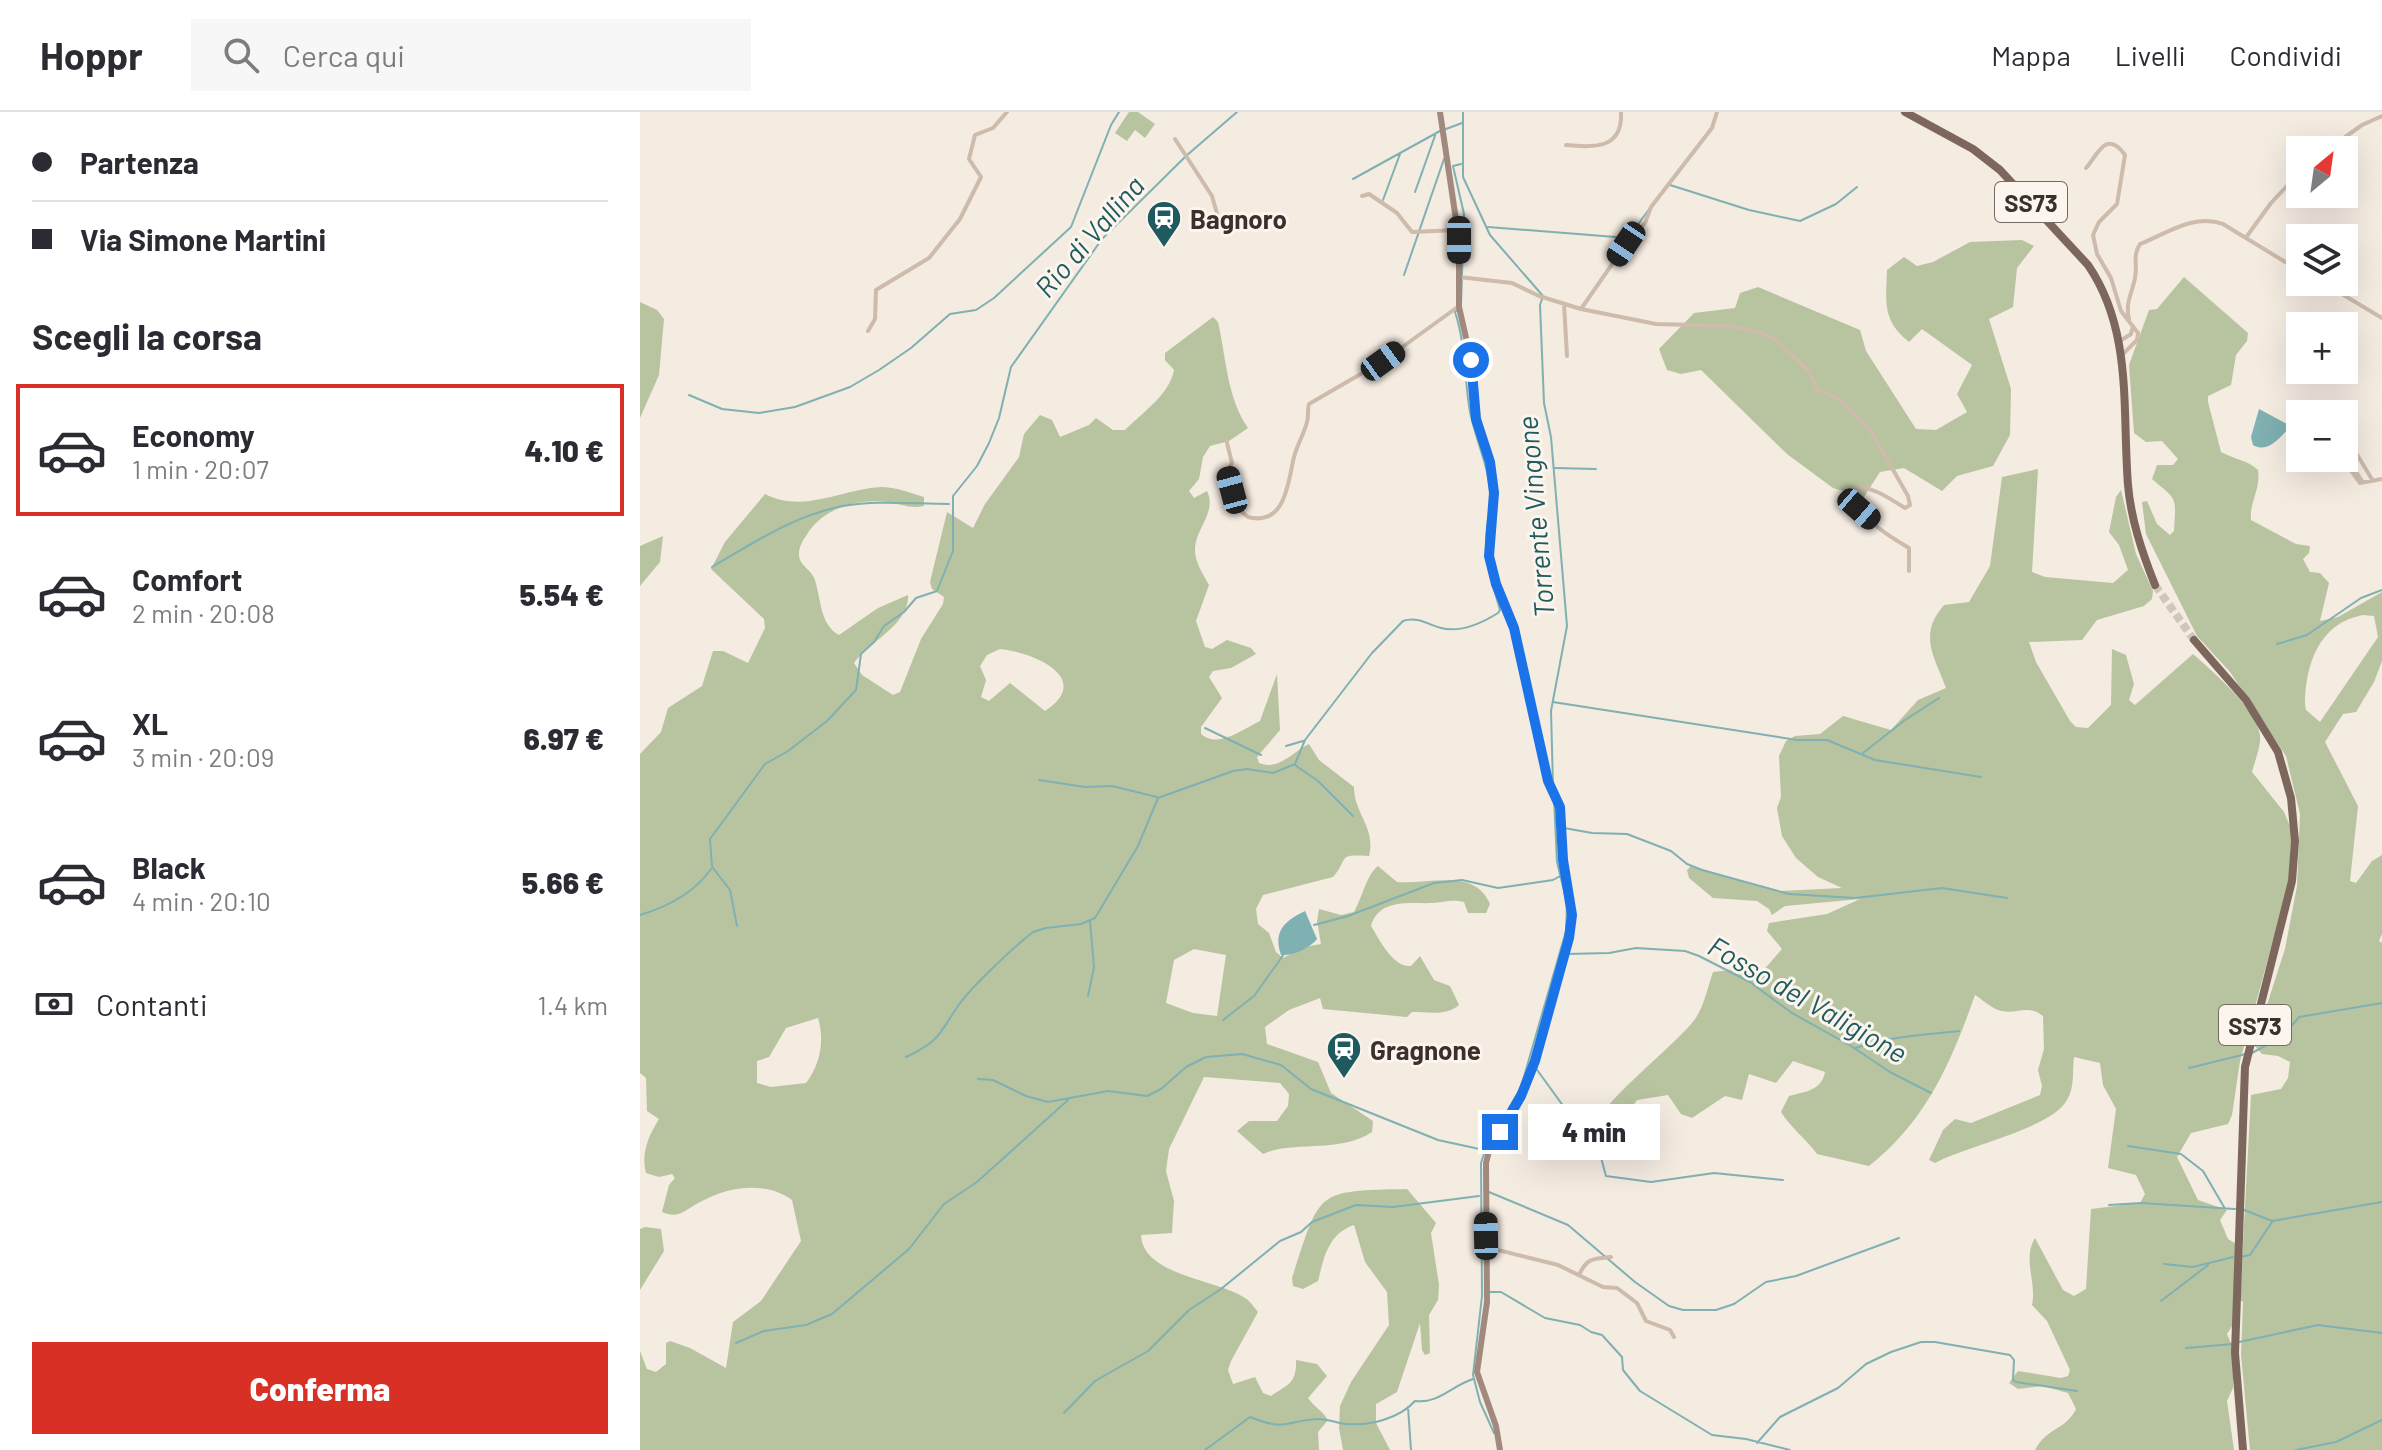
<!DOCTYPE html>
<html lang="it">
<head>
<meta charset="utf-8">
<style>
  :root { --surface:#fff; --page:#f7f7f7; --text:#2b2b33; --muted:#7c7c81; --line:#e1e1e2; --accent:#d93025 }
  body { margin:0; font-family:Barlow,sans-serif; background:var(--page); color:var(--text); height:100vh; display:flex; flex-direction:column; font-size:30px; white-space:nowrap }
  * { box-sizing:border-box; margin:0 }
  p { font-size:26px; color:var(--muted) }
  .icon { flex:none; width:44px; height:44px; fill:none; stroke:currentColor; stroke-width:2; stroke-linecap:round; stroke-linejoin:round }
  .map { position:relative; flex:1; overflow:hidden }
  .side { display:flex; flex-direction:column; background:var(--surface); width:640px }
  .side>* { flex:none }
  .hud { display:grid; align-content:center; height:176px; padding:0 32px; background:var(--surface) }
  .needle { width:52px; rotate:29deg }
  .buttons { position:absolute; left:1646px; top:24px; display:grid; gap:16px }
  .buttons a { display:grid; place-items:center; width:72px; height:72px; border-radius:0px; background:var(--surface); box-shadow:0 8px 32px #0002; font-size:40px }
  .end { position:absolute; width:36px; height:36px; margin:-18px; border:10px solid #1a73e8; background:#fff; box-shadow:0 0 0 4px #fff }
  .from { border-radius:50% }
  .bubble { position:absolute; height:56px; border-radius:0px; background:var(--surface); box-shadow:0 8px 32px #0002; font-size:26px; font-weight:800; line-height:56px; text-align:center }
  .car { position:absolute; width:24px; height:48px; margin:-24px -12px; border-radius:10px; box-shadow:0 0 6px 2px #0007; background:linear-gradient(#222 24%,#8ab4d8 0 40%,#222 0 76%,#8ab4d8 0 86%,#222 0) }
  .hud b { display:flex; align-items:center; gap:28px; height:76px; font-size:30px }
  .hud b+b { border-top:2px solid var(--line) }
  .hud i { width:20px; height:20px; background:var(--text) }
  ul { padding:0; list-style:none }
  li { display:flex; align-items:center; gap:24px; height:132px; margin:0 16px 12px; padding:0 16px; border:4px solid transparent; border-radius:0px }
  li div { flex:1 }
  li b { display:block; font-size:30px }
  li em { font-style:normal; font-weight:800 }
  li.active { border-color:var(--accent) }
  li>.icon { width:72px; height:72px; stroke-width:1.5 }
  h2 { padding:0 32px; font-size:36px; line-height:96px }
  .pay { display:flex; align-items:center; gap:20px; height:88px; padding:0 32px; font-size:30px }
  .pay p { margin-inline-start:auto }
  .button { display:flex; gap:16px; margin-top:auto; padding:16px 32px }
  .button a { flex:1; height:92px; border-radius:0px; background:var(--accent); color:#fff; font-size:32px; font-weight:800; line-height:92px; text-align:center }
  header { display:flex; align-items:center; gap:48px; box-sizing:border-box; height:112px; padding:0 40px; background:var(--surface); border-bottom:2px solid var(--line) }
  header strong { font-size:38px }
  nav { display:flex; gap:44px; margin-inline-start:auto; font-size:28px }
  .search { width:560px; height:72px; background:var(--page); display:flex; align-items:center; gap:20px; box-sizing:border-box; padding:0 28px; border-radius:0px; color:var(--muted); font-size:30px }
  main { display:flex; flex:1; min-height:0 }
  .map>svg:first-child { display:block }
</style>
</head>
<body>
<header>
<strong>Hoppr</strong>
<div class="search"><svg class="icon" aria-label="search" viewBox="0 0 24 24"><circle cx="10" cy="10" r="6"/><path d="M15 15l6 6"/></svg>Cerca qui</div>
<nav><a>Mappa</a><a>Livelli</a><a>Condividi</a></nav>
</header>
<main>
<section class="side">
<div class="hud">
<b><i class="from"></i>Partenza</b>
<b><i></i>Via Simone Martini</b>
</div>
<h2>Scegli la corsa</h2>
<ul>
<li class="active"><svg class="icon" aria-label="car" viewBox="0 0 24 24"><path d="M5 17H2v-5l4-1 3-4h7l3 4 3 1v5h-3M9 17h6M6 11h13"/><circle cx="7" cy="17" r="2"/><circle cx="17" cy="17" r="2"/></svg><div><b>Economy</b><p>1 min · 20:07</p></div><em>4.10 €</em></li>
<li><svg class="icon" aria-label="car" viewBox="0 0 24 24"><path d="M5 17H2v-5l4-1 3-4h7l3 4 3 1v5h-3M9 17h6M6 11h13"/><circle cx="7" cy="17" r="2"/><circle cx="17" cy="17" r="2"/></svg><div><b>Comfort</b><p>2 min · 20:08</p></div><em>5.54 €</em></li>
<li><svg class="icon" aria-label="car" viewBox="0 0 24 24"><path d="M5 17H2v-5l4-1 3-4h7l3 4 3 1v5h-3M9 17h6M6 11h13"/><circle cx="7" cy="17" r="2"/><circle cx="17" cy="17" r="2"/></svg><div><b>XL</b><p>3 min · 20:09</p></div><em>6.97 €</em></li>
<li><svg class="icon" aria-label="car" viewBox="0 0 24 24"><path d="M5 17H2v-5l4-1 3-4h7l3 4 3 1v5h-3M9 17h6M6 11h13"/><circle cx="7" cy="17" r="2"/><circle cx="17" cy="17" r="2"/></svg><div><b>Black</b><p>4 min · 20:10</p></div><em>5.66 €</em></li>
</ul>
<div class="pay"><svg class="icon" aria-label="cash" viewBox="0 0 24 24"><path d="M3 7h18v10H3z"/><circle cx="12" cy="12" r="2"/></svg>Contanti<p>1.4 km</p></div>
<div class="button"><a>Conferma</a></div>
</section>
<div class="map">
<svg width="1742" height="1338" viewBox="0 0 1742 1338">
  <rect width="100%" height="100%" fill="#f4ebe1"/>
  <path fill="#b8c4a0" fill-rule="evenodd" d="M489,0H498L515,12L505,26L495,18L487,29L475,21Z
    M1382,128L1394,134L1377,156L1373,195L1349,207L1371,277L1370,323L1353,354L1317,364L1302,379L1264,356L1240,360L1224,385L1193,376L1147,342L1061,258L1041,262L1027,258L1019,237L1054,201L1095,196L1100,181L1118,175L1220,218L1226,239L1276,317L1296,318L1327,300L1317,282L1332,253L1282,217L1269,230C1242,208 1246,191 1247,158L1264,145L1277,154L1293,150L1330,130Z
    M1544,165L1608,221L1607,229L1596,243L1591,273L1568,284V290L1581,340C1593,347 1608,348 1618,358C1621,377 1609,391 1611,408L1656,432L1670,434L1669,441L1663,447L1670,460L1680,461L1689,471L1680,509L1698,505L1742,480V549L1734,570L1716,600L1703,602L1685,630L1718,694L1710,769L1716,771L1732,749L1742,743V822L1739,829L1742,831V1338H1610L1601,1243L1603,1190L1600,1188L1611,983L1641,977L1648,966L1650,950L1638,944L1622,942L1614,933L1645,837L1657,774L1660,702L1646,644L1590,560L1557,524L1506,422L1502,390L1507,389L1517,412L1530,423L1534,419C1536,384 1538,389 1512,367L1517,353H1533L1538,347L1522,329L1506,330L1494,321L1489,253L1509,198L1517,197ZM1723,503L1734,504L1738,525L1680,610L1666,598L1665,593C1665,553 1679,511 1723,503Z
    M0,190L17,198L24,207L19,263L0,306Z
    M573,205L578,210C586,245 587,286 608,316L589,329L570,334L563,345L559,367L549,379L554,386L567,379C577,400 556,416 555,436C554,449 563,462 569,473L556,509L565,535L572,537L587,528L611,536L616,542L591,556L573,559L569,565L582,586L561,615V622C578,637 601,618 620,609L637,562L640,618L617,645L619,651C639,659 652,640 669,632L679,648L714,675C714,702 736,715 729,744C695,742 710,746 693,765L623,783L616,797L618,812L629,821L636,840L643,846L664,835L681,832L677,809L679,797L701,803L714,800C722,786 727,762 738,754L757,770C787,773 835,755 850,792L846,801H828L824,790C813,787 804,790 792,791C770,792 739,786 731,814C739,827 753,856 771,854L780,844L794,868L810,874L819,893C806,904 789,900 772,900L767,905L683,897L680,886L649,898L625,915L627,932L678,950L691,981L733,1009L732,1020C699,1042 653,1028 623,1042L597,1019L609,1009H637L648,994L649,982L640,971L564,965L529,1037L526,1059L534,1089L532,1121L501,1123C503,1164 577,1167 605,1186C610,1189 614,1195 618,1200L591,1249L588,1258L593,1272L615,1265L623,1281L631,1284C646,1273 657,1273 656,1248L677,1252L687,1264L668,1286C674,1295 682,1298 688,1308L678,1320L679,1338H0V1239L7,1257L16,1260L26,1252V1231L30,1229L50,1236L86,1256L93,1210L121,1189L161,1129L152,1088C125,1069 90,1074 62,1089C46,1096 41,1108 22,1100L29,1073L35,1066L32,1062L19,1065L6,1061C1,1041 8,1025 19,1007L7,999L6,966L0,961V642L21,620L28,596L62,574L73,539H83L108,551L125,516L124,507L71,457L85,430L125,382C164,402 201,377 241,375C255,375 271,381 284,385V394C270,397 261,392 247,390C217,386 181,397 166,424C161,431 157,439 160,448C164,456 172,459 175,468C181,487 180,513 199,523L238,496L268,483C270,512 230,529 214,551L222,563L253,583L260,580L281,527L303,492L304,485L292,477L290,470L307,400L333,416L345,392L379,345L384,322L400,303L412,308L420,325L449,313L456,306L473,318H485C502,301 530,282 534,258L525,248V241ZM360,537C392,540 455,566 405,599L370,571L349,589L341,585L346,568L340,554L347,543ZM554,837L586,843L577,904L553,901L526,891L534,848ZM178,906C185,929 180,953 166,971L131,975L117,971V949L129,945L146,916Z
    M1398,357L1392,460L1405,465L1473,471L1488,458L1479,433L1469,420L1476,385L1481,378L1496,442L1513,479L1512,487L1504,494L1457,508L1442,528L1389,530L1396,550L1430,609L1436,615L1448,616L1471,593L1472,537L1486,543L1494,572L1489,588L1495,593L1553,542C1573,560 1616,596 1620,623C1621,635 1615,648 1612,660L1644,700L1652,719L1648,774L1600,949L1592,1003L1588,1012L1551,1021L1537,1045L1558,1088L1587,1098L1580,1108L1588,1127L1596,1132L1594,1211L1587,1222L1593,1236V1276L1587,1289L1594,1338H1395C1407,1315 1426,1318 1436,1297L1428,1281L1403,1274L1378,1277L1369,1271L1378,1259L1421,1266L1428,1264L1430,1258L1407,1209L1392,1193C1397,1170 1382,1147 1395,1126L1423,1178L1434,1184L1446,1177L1451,1097L1500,1091L1505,1082L1496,1063L1468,1056L1476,997L1463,973L1460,951L1434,945C1432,959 1435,975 1427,988C1411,1017 1325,1034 1295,1051L1289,1048L1303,1018L1315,1007L1331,1011L1400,983L1402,974L1398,958L1404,937L1403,904C1388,891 1375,904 1358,898C1350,895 1343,888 1335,883C1311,951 1286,1009 1229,1054L1177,1042C1166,1027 1151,1016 1141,1000L1149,984C1165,980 1182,978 1185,960L1153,949L1136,971L1109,962L1102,988L1085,984L1052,1006L1041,1002L1028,983L997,988L978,1014L958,1034C957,1029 954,1021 955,1015C958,993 1038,931 1055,907C1064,895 1068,874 1073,860L1090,858L1115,868L1142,837L1127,819L1129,811L1187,802L1220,787L1145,794L1132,803L1129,797L1117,789L1073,786L1049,766L1047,758L1051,754L1140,779L1202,776L1178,765L1156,746L1142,724L1137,696L1141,685L1139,644L1146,629L1155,624L1180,622L1203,604L1251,618L1278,588L1306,576C1294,544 1278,523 1304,493L1329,490L1350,454L1362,365Z
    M23,424L20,450L0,474V434Z
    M767,1077L796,1111L791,1121L799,1173L798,1188L789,1203L790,1241L785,1243L782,1238L780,1211L757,1280L736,1292V1311L750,1338H703L699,1316L700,1294L711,1270L749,1213L747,1180L725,1150L714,1113C688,1122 684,1145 678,1169L663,1177L653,1174L652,1166C681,1078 674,1079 767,1077Z
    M5,1115L21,1117L24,1139L0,1178V1117Z"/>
  <path fill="#7fb0b2" d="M1619,297L1651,314C1640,325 1629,342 1613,333L1611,325Z
    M665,799L677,827C670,836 653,844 641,843C633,820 644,809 665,799Z"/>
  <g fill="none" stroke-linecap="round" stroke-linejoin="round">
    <path stroke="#7fb0b2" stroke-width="2" d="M823,0V65L850,123L903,184L900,193L904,291L911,325L927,514L911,599L913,673
      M806,17L822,11
      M821,52L813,54L824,102L821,192
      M713,67L800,19
      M1030,73L1109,98L1160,109L1196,92L1217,75
      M775,80L796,21
      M743,88L760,42
      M848,115L988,126L1010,96
      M764,163L804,47
      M818,197L815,200C826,233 824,266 830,300C836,329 849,355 851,385
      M49,283L82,297L119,301L155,295L210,275L239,258L271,236L310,202L336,198L354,186L431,115L471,13L479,0
      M915,356L956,357
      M72,455C113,431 155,403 203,394C237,388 274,392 309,392
      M1637,532L1667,523L1721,486L1742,478
      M913,590L1157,628H1187L1235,648L1341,665
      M565,616L621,643
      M646,634L663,629
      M1223,641L1265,608L1299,586
      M655,653L678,669L713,704
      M399,668L445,675L472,674L517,685
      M924,716L952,721L987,722L1031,739L1047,752L1062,758L1149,782L1215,786L1302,776L1367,786
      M72,755L70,727L125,652L148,639L187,609L216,578L221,542L234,530L244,514L264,500L276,486L297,479L313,439V384L337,354L349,331L359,306L371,255L462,127L546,44L597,0
      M73,756L90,778L97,814
      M0,803C27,795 54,781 71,757
      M674,813L708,804L794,771L822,768L858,776L913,768L920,764
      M927,842L969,841L996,836L1045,839L1059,844L1110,870L1152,901L1211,934L1250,960L1291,981
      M448,884L454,855L450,809
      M583,908L614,884L644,842
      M1216,936C1250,924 1283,923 1319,919
      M1612,941L1643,924L1659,905L1742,891
      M266,945C301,929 299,921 318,894C330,876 375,834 393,820L406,816L441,812L455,806L498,734L518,686L593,659L607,657L633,661L655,652L665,628L732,541L763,509C777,504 789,513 801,516C820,521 842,511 858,501L860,498C848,456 841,439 850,396
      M895,955L924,995L956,1027L966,1064L1011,1070L1074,1061L1143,1068
      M1549,956L1606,942
      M338,967L353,968L386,984L408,990L468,979L507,984L521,977L546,955L566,945L602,942L641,953L671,977L798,1028L844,1038
      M1488,1034L1541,1042L1563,1059L1584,1095
      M849,1080L928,1113L995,1170L1029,1194L1043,1198H1076L1094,1192L1126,1170L1156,1164L1259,1126
      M1469,1093L1501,1091L1595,1097
      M1602,1097L1632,1109L1742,1090
      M1600,1145L1610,1143L1632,1110
      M1524,1152L1553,1155L1593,1145
      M850,1180H861L905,1206L940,1213L951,1220L962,1223L982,1245L983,1258L1000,1279L1072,1323L1106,1327L1150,1338
      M1521,1189L1568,1153
      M1599,1230L1678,1213L1742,1221
      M96,1231L124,1219L166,1213L192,1202L269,1137L304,1092L337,1070L428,988
      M1546,1236L1593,1232
      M768,1295L771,1338
      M424,1301L455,1269L508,1239L549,1198L581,1177L640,1129L661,1120L672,1110L716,1093L753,1095L839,1084
      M854,1321L840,1290L833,1263L842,1184L841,1051L846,1036L881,975L926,819L927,791L917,750L914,687
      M1117,1331L1140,1305L1198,1276L1226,1252L1251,1240L1281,1230H1295L1370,1243L1374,1248L1373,1268L1376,1270L1437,1279
      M565,1338L610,1305C646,1319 642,1310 676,1307C686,1306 696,1311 706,1312C729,1314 759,1307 775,1289C799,1292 811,1274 833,1267
      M1656,1338L1696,1330L1742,1308"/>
    <path stroke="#cfc6bd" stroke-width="8" stroke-dasharray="8 4" stroke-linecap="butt" d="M1515,473L1554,528"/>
    <path stroke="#cdbbac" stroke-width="4" d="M535,27L572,84L580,112
      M926,33C954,36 983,37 981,0
      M1687,38L1722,13L1742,4
      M1446,56C1457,44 1466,16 1485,43L1477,92L1459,110L1453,123L1457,142L1471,166L1481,199L1498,221L1497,228L1482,243
      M722,84L729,82L757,101L772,120L817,118
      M1607,124L1631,91L1660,60
      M819,165L872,171L899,184L941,197L1016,212L1091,214L1122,221L1136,228L1168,258L1178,278L1200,287L1232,321L1268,384L1270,393L1265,396C1250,387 1237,377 1219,375L1212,386C1221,406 1250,425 1269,436V459
      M1682,170L1742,206
      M924,192L927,244
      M941,197L986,132L1005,111L1011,95L1072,16L1077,0
      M1489,207C1485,190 1492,182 1495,166C1498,152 1492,145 1500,132C1526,122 1554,101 1583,112L1660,159
      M228,219L235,207L236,178L289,146L320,107L341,65L329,47L335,23L353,16L367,0
      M1480,229L1491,222L1493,214
      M1704,321L1733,369
      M586,327L592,351L587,360L597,396L608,405C646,415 648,369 654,345C657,333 664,322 667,310C669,304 667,299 669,292L743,249L819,194
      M1704,341L1722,369
      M1702,346L1720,371L1742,367
      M846,1135L918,1153L963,1175L977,1176L997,1191L1006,1209L1030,1218L1034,1225
      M940,1161C948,1145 954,1147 971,1145"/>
    <path stroke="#a18a7d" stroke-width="6" d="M800,0L819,128V195L831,248L836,307L850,350L854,381L849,444L856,472L874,516L908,669L920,695L923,748L932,803L929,826L895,949L881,984L850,1035L846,1051L847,1190L837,1260L856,1314L860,1338"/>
    <path stroke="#7d675c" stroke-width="8" d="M1265,0L1333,37L1360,58L1448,153C1493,219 1482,297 1488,373C1491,408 1502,440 1515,473
      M1554,528L1606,588L1638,640L1651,686L1655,729L1652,769L1605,955L1595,1241L1603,1338"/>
  </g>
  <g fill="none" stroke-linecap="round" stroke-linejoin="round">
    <path stroke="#1a73e8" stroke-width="10" d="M831,248L836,307L850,350L854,381L849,444L856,472L874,516L908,669L920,695L923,748L932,803L929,826L895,949L881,984L860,1020"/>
  </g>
  <defs>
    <symbol id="station-pin" viewBox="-11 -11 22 30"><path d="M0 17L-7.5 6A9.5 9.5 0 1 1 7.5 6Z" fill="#1f5a5e" stroke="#fbf5ee"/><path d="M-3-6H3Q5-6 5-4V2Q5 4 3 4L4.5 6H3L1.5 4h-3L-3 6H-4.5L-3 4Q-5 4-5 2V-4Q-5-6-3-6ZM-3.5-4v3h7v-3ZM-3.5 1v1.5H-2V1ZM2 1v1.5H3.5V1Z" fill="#fff"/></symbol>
  </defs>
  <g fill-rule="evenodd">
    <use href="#station-pin" x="504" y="86" width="40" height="54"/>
    <use href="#station-pin" x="684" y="917" width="40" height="54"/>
  </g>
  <g text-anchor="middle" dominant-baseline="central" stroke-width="6" stroke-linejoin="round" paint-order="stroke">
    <g fill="#fbf5ee" stroke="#756b66" stroke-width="2">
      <rect x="1355" y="70" width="72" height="40" rx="6"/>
      <rect x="1579" y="893" width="72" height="40" rx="6"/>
    </g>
    <g font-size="24" font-weight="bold" fill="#3b302b">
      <text x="1391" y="90">SS73</text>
      <text x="1615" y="913">SS73</text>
    </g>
    <g font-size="26" font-weight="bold" fill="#3b302b" stroke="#fbf5ee" text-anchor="start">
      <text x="550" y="106">Bagnoro</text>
      <text x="730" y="937">Gragnone</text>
    </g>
    <g font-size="28" font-style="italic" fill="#1f5a5e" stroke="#fbf5ee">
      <text transform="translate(449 124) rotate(-49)">Rio di Vallina</text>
      <text transform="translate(895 405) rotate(-95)">Torrente Vingone</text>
      <text transform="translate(1168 887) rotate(30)">Fosso del Valigione</text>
    </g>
  </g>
</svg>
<div class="buttons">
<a><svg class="needle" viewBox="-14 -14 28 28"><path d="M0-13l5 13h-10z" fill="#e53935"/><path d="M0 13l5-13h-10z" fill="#7c7c81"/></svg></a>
<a><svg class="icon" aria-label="layers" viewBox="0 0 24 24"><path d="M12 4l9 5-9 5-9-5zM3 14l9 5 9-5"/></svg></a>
<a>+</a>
<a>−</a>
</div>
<i class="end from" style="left:831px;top:248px"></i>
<i class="end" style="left:860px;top:1020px"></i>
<div class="bubble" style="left:888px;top:992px;width:132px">4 min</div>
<i class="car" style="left:819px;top:128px;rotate:180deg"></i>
<i class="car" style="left:986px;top:132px;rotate:214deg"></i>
<i class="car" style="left:743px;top:249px;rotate:54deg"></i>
<i class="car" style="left:592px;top:378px;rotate:345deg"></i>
<i class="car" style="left:1219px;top:397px;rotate:131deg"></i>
<i class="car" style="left:846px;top:1124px;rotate:359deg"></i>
</div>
</main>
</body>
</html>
